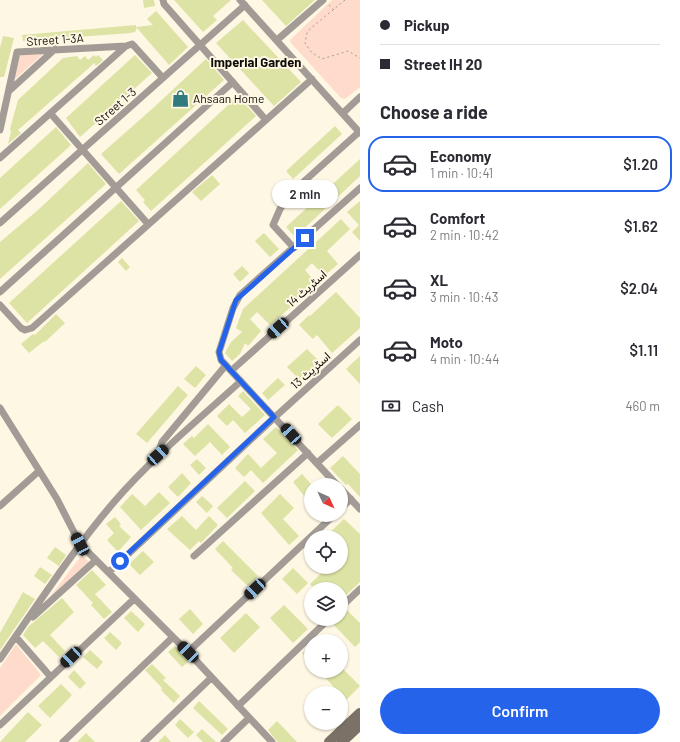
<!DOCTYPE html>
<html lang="en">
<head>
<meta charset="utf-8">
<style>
  :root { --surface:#fff; --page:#f2f2f3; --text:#2b2b33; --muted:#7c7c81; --line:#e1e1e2; --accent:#2563eb }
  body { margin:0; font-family:Barlow,Vazirmatn,sans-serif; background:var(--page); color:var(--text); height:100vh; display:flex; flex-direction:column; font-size:15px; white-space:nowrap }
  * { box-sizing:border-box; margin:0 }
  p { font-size:13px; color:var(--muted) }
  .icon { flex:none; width:22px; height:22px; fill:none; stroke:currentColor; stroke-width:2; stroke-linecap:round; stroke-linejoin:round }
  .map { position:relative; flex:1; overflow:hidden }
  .panel { display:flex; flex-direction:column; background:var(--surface); width:320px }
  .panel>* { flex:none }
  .top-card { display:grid; align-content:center; height:88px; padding:0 20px; background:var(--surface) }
  .needle { width:26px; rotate:134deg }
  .tools { position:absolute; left:304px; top:478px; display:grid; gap:8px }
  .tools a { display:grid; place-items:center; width:44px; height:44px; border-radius:50%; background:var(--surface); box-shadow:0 1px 3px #0004; font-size:20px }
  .end { position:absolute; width:18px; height:18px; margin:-9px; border:5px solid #2563eb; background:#fff; box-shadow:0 0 0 2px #fff }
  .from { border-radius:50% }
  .bubble { position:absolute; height:28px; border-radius:14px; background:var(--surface); box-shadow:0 1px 3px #0004; font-size:13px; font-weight:600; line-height:28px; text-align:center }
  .car { position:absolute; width:12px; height:24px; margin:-12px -6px; border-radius:5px; box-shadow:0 0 3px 1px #0007; background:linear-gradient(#222 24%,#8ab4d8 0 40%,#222 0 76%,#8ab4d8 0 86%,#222 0) }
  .top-card b { display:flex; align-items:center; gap:14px; height:38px; font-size:15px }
  .top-card b+b { border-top:1px solid var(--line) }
  .top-card i { width:10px; height:10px; background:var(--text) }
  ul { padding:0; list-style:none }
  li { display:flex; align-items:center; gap:12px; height:56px; margin:0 8px 6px; padding:0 12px; border:2px solid transparent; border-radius:16px }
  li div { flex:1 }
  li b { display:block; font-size:15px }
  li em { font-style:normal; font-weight:600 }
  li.on { border-color:var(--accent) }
  li>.icon { width:36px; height:36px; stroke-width:1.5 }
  h2 { padding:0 20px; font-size:18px; line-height:48px }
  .pay { display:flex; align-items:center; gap:10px; height:44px; padding:0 20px; font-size:15px }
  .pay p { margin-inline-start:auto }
  .primary-button { display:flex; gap:8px; margin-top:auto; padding:8px 20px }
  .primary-button a { flex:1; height:46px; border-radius:24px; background:var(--accent); color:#fff; font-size:16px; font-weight:600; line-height:46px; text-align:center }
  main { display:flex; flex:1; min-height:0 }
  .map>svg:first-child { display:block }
</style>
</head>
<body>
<main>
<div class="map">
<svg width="360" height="742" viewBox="0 0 360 742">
  <rect width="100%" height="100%" fill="#fef7e3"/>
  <path fill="#fedbcb" d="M332,0H360V87L345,99L341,98L291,43L290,40Z
    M23,54H43L14,80L18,57Z
    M82,555L89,562L42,607Z
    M16,644L41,675L0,716V668Z"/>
  <path fill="#dde3a4" d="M143,0H154L155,6L144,8Z
    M174,0H231L213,16L217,20L203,32Z
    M262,0H315L286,26Z
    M156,11L188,47L169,65L137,28L135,32L131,33L23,41L22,35L136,25V27L153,25L147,19Z
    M243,20L301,82L274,106L216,43Z
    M3,36L14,38L4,77H0V48Z
    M94,55L96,57L98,55L103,60L96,66L94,63L91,66L18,130L21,133L8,144L11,131L10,129L18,100L63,58L77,56L80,60L85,56L88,60Z
    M135,55L152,73L80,137L66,118Z
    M206,59L224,80L119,174L101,154L152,109Z
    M238,96L256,116L151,211L143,202L145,200L136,190Z
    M335,126L342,134L293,179L286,171Z
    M56,127L71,145L0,209V178Z
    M360,159V176L295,237L286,227Z
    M88,163L106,184L0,279V242L38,210Z
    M212,175L220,184L201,201L192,192Z
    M121,201L139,221L27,323L9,303Z
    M360,201V241L352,232L359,225L347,212Z
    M341,219L350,229L327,251L338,264L324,276L312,263L305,270L317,284L270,325L257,312L250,319L261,331L248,346L245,343L240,354L232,361L225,353L231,342L242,332L236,328L243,309Z
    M264,233L279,249L270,257L255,241Z
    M122,258L130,267L126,271L118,262Z
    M242,266L249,273L240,282L233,274Z
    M336,292L360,318V328L332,353L317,335L313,339L299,325L309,315L310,316Z
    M56,314L65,323L45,342L44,341L29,353L21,344L33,334L35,335Z
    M307,349L321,363L301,381L287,367Z
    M360,356V384L346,369Z
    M196,366L206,375L195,388L184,379Z
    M278,378L285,385L268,400L262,393Z
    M178,386L188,395L147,443L136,434Z
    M243,391L265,415L245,433L233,420L227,426L217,416L229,404L242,417L251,409L238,396Z
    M338,405L352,419L332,438L318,424Z
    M208,424L230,447L222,455L210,442L195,456L183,444L192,436L194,438Z
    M276,427L298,450L263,483L251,470L244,477L235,468L248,454L261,468L277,453L263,439Z
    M343,456L360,474V497L348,484L346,485L330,468Z
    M197,459L206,468L199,475L190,465Z
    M182,473L191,483L178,497L168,487Z
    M302,474L311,484V492L305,497L293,482Z
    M245,481L255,491L227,518L217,508Z
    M159,492L170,503L141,530L120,507L132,494L145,506Z
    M280,494L294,508L283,519L299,536L289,545L261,513Z
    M202,496L213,506L207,513L196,502Z
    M182,516L196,530L209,516L218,525L201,543L199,541L190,550L167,529Z
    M115,517L121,524L119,526L131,537L118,552L107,540L114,533L106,524Z
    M344,519L360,534V582L341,600V589H314L310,584L328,567H341V537H325Z
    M223,541L258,576L248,586L231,570L233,568L215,549Z
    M55,547L66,555L59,566L47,558Z
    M143,551L154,562L140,575L129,564Z
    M40,567L52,575L45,584L34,576Z
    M293,568L308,583L297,594L282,579Z
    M92,570L106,585L95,594L112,612L104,619L91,605L93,603L76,585Z
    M23,592L35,599L0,650V633Z
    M62,598L74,612L50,635L65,651L59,657L43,641L35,648L23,635L28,627Z
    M284,605L308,629L293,643L270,618Z
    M190,609L203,624L193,634L179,619Z
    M346,609L360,623V642L355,647L332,623L336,619H341V614Z
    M131,611L145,624L138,632L124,618Z
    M246,613L260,627L234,653L220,638Z
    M110,632L122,643L116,650L104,638Z
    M311,645V663L302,653Z
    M175,646L189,661L182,667L168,652Z
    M90,650L103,662L97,669L83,657Z
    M152,664L166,678L163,680L180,696L174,703L161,690L162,688L145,670Z
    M341,667L360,686L346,700L319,671H341Z
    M74,670L86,683L80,689L68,677Z
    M61,684L72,695L50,718L38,706Z
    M199,701L228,729L222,735L193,708Z
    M28,712L42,725L25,742H0Z
    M180,719L194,732L188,738L175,725Z
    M277,721L297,742H278L276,740L268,730Z
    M202,729L216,742H203L196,735Z
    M86,733L95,742H77Z
    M165,735L171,742H158Z"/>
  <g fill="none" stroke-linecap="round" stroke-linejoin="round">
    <path stroke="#a39e8f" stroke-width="1" stroke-dasharray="2 3" stroke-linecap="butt" d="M345,0L311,28L307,33L305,43L311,52L322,59L348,51L360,58
      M329,5L334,10"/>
    <path stroke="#a39c96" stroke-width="7" d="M163,0L164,4L266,120
      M240,0L360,133
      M277,40L323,0
      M9,91L55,49
      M343,113L360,97
      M51,114L148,224
      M0,130L17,52L126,46
      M0,158L126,46L132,44L135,47L163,78
      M0,223L245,5
      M294,248L273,225L280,209L290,194L359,132
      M0,292L233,82
      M0,305L21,328L25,330L32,328L312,79
      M232,370L360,255
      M0,408L57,499L80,544L188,652L272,742
      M158,455L162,442L226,365
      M317,463L360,425
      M337,485L221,360L219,352L233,308L240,295L360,188
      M341,489L360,509
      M0,506L39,471
      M341,508L351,499
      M194,556L308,453
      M109,572L275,417L360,340
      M341,607L360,589
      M33,617L96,560
      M16,637L50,676
      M188,652L334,515
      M0,659C37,606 72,551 114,502C152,458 198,420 241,381
      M238,706L329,619
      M0,725L134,599
      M63,742L173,637
      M144,742L211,678
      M224,742L249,718"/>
    <path stroke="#7b7167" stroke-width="10" d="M329,742L360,713
      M342,742L360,725"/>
  </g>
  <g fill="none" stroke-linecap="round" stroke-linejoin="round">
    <path stroke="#2563eb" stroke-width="5" d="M120,561L274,417L221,360L219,352L236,300L305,238"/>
  </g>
  <defs>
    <symbol id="shop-bare" viewBox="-9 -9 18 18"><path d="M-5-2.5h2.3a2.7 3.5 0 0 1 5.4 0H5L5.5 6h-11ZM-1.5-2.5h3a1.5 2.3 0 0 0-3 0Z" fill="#317a7f" stroke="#fef7e3" stroke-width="2.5" paint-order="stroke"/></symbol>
  </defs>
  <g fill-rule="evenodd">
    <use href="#shop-bare" x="168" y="86" width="25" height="25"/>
  </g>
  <g text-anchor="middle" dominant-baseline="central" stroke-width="4" stroke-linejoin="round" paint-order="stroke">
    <g font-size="12" fill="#0f0d07" stroke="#fef7e3">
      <text transform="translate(55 39) rotate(-4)">Street 1-3A</text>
      <text transform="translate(115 106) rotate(-41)">Street 1-3</text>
      <text transform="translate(306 288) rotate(-42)">اسٹریٹ 14</text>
      <text transform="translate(310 370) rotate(-42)">اسٹریٹ 13</text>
    </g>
    <g font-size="12" fill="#0f0d07" stroke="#fef7e3" text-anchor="start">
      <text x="193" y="98">Ahsaan Home</text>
    </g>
    <g font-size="13" font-weight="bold" fill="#0f0d07" stroke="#fef7e3">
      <text x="256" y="62">Imperial Garden</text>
    </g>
  </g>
</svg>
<div class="tools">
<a><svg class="needle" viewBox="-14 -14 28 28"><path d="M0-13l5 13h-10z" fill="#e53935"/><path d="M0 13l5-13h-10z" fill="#7c7c81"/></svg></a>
<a><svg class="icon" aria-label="locate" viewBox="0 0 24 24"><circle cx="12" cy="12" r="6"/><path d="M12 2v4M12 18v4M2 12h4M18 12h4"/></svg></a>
<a><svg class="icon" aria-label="layers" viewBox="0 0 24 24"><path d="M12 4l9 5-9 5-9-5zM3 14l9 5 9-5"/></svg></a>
<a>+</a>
<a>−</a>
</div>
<i class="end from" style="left:120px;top:561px"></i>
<i class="end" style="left:305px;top:238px"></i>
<div class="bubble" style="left:272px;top:180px;width:66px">2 min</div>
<i class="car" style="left:278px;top:328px;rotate:228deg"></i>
<i class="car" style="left:291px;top:434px;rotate:318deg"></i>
<i class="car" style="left:158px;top:455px;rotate:48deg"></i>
<i class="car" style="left:80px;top:544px;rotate:332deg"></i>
<i class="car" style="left:255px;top:589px;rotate:227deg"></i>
<i class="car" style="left:188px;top:652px;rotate:315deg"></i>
<i class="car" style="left:71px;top:657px;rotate:227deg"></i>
</div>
<section class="panel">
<div class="top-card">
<b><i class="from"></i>Pickup</b>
<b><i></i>Street IH 20</b>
</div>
<h2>Choose a ride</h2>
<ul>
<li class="on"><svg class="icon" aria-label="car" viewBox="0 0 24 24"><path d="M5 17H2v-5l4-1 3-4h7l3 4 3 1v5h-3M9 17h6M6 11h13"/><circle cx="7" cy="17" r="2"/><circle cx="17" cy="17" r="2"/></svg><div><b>Economy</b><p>1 min · 10:41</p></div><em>$1.20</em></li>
<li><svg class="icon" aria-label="car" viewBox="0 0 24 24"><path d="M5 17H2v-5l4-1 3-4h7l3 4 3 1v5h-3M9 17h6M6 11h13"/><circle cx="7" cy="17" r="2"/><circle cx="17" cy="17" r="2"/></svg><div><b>Comfort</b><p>2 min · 10:42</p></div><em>$1.62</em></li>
<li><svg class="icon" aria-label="car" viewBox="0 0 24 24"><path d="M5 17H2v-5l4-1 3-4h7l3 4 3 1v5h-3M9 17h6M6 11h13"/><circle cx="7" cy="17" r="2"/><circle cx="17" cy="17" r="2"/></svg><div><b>XL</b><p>3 min · 10:43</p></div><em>$2.04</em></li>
<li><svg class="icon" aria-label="car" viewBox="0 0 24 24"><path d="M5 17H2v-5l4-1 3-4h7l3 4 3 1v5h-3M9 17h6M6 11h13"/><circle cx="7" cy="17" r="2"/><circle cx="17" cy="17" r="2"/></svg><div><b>Moto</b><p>4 min · 10:44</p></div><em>$1.11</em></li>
</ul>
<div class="pay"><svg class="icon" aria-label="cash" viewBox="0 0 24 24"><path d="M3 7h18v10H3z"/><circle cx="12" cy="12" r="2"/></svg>Cash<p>460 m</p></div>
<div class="primary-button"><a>Confirm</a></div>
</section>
</main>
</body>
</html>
